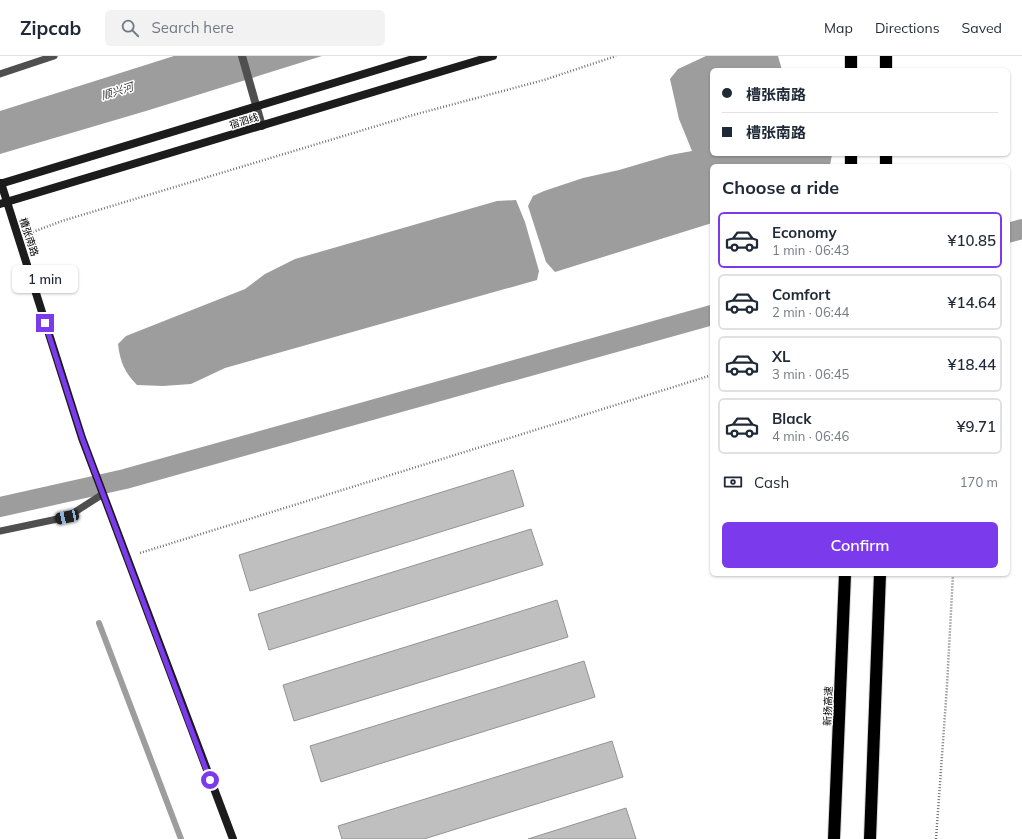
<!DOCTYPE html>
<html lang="en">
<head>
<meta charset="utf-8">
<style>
  :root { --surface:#fff; --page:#f2f2f3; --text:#1f2937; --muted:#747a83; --line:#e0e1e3; --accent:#7c3aed }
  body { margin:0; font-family:Mulish,"Noto Sans SC",sans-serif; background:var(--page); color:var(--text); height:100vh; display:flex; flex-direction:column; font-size:15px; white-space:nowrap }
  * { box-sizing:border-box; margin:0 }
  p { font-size:13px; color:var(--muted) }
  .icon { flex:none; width:22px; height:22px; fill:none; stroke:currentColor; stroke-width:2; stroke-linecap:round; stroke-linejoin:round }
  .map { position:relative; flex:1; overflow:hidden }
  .details { position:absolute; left:710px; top:108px; width:300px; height:412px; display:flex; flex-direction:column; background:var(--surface); border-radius:6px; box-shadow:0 1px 3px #0004 }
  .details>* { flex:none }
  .hud { position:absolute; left:710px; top:12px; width:300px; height:88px; border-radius:6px; box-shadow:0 1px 3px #0004; display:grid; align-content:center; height:88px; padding:0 12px; background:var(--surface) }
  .end { position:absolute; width:18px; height:18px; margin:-9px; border:5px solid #7c3aed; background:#fff; box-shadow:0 0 0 2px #fff }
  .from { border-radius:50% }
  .bubble { position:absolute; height:28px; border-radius:6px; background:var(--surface); box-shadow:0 1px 3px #0004; font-size:13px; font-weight:600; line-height:28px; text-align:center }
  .car { position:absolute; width:12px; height:24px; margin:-12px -6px; border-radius:5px; box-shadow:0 0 3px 1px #0007; background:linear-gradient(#222 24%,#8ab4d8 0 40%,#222 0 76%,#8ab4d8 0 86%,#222 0) }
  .hud b { display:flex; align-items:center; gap:14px; height:38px; font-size:15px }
  .hud b+b { border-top:1px solid var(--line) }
  .hud i { width:10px; height:10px; background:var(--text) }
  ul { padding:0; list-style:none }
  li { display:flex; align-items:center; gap:12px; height:56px; margin:0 8px 6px; padding:0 4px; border:2px solid var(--line); border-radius:6px }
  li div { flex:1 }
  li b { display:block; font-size:15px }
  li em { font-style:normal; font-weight:600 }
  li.on { border-color:var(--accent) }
  li>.icon { width:36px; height:36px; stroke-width:1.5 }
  h2 { padding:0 12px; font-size:18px; line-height:48px }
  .pay { display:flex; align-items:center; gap:10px; height:44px; padding:0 12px; font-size:15px }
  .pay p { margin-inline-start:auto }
  .action { display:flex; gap:8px; margin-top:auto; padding:8px 12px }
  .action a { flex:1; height:46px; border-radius:6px; background:var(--accent); color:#fff; font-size:16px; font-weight:600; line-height:46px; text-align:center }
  header { display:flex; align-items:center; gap:24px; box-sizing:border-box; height:56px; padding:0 20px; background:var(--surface); border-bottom:1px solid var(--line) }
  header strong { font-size:19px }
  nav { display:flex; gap:22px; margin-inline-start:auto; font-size:14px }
  .search { width:280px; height:36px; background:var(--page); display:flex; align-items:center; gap:10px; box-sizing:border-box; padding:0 14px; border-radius:6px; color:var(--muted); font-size:15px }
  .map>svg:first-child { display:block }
</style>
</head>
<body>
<header>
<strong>Zipcab</strong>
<div class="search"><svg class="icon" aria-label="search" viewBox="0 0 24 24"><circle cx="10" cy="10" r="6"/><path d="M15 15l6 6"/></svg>Search here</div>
<nav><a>Map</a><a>Directions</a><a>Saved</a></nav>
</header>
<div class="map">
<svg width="1022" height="783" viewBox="0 0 1022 783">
  <rect width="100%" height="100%" fill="#fff"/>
  <path fill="#9d9d9d" d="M174,0H322L146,55L0,98V55Z
    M706,0H778L782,14H712V98H832L830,110H712V167L555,216L546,206L528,150L533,140L544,135L583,122L619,114L670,99L692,95L679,63L670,23L678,13Z
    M516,144L525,166L539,215L537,224L225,312L191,328L163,330L137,329C125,317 120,306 118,288L126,280L245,233L265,218L295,203L497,145Z"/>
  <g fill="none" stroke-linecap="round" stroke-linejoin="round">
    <path stroke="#9d9d9d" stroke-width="6" d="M99,567L181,783"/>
    <path stroke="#9d9d9d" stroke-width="20" d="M1008,177L1022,173
      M0,451L125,423L712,259"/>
  </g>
  <path fill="#bfbfbf" stroke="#939393" d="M513,414L524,450L250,535L239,499Z
    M531,473L543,509L269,594L258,558Z
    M557,544L568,581L294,665L283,629Z
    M584,605L595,641L321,726L310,690Z
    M612,685L623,721L424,783H342L338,770Z
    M626,752L636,783H528Z"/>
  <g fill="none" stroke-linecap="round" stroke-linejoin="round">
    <defs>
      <path id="highway" d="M851,0V14
        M886,0V14
        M851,98V110
        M886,98V110
        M834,783L845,518
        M870,783L880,518"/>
    </defs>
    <use href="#highway" stroke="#dbdbdb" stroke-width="14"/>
    <path stroke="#717171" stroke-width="2.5" stroke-dasharray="1 2" stroke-linecap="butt" d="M30,177L62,165L413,59L544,24L616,0
      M140,497L712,319
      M936,783L947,630L953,518"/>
    <path stroke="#4f4f4f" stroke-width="7" d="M0,18L54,0
      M0,475L67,461L103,438"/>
    <path stroke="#4f4f4f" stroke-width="8" d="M242,0L262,70"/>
    <path stroke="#1c1c1c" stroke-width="8" d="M1,127L82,382L233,783
      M0,128L423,0
      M0,148L493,0"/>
    <use href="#highway" stroke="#000" stroke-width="12"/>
  </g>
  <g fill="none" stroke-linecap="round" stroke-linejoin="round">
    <path stroke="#7c3aed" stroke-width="5" d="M45,267L82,382L210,724"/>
  </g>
  <g text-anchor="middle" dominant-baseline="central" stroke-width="3" stroke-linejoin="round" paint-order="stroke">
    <g font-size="10" fill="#000" stroke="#fff">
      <text transform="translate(244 65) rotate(-17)">宿泗线</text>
      <text transform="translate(29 181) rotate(72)">槽张南路</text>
      <text transform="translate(828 650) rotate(-88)">新扬高速</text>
    </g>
    <g font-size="11" font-style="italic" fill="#3e3e3e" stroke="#fff">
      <text transform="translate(117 35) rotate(-17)">顺兴河</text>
    </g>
  </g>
</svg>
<i class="end from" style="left:210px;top:724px"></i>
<i class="end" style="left:45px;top:267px"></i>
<div class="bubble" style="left:12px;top:209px;width:66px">1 min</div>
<i class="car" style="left:67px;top:461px;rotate:258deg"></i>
<div class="hud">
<b><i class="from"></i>槽张南路</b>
<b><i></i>槽张南路</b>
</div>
<section class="details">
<h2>Choose a ride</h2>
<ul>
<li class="on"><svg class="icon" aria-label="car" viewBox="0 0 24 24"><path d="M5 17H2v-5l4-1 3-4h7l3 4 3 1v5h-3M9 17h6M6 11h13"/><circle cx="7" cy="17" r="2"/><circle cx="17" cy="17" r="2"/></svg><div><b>Economy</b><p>1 min · 06:43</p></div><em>¥10.85</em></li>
<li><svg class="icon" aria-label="car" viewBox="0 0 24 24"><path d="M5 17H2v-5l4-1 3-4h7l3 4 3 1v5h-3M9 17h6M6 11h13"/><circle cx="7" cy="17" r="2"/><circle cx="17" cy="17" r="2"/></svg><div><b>Comfort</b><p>2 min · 06:44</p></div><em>¥14.64</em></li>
<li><svg class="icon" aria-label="car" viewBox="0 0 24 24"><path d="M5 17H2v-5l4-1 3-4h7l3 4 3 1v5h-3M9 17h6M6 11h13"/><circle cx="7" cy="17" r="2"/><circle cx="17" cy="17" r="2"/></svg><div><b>XL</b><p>3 min · 06:45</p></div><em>¥18.44</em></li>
<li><svg class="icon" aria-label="car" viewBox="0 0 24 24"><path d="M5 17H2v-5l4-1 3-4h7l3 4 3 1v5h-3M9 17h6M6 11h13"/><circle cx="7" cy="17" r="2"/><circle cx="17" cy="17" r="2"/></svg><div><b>Black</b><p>4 min · 06:46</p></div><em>¥9.71</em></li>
</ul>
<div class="pay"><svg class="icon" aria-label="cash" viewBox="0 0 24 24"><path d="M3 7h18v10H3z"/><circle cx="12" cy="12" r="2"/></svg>Cash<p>170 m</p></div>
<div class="action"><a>Confirm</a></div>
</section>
</div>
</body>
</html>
